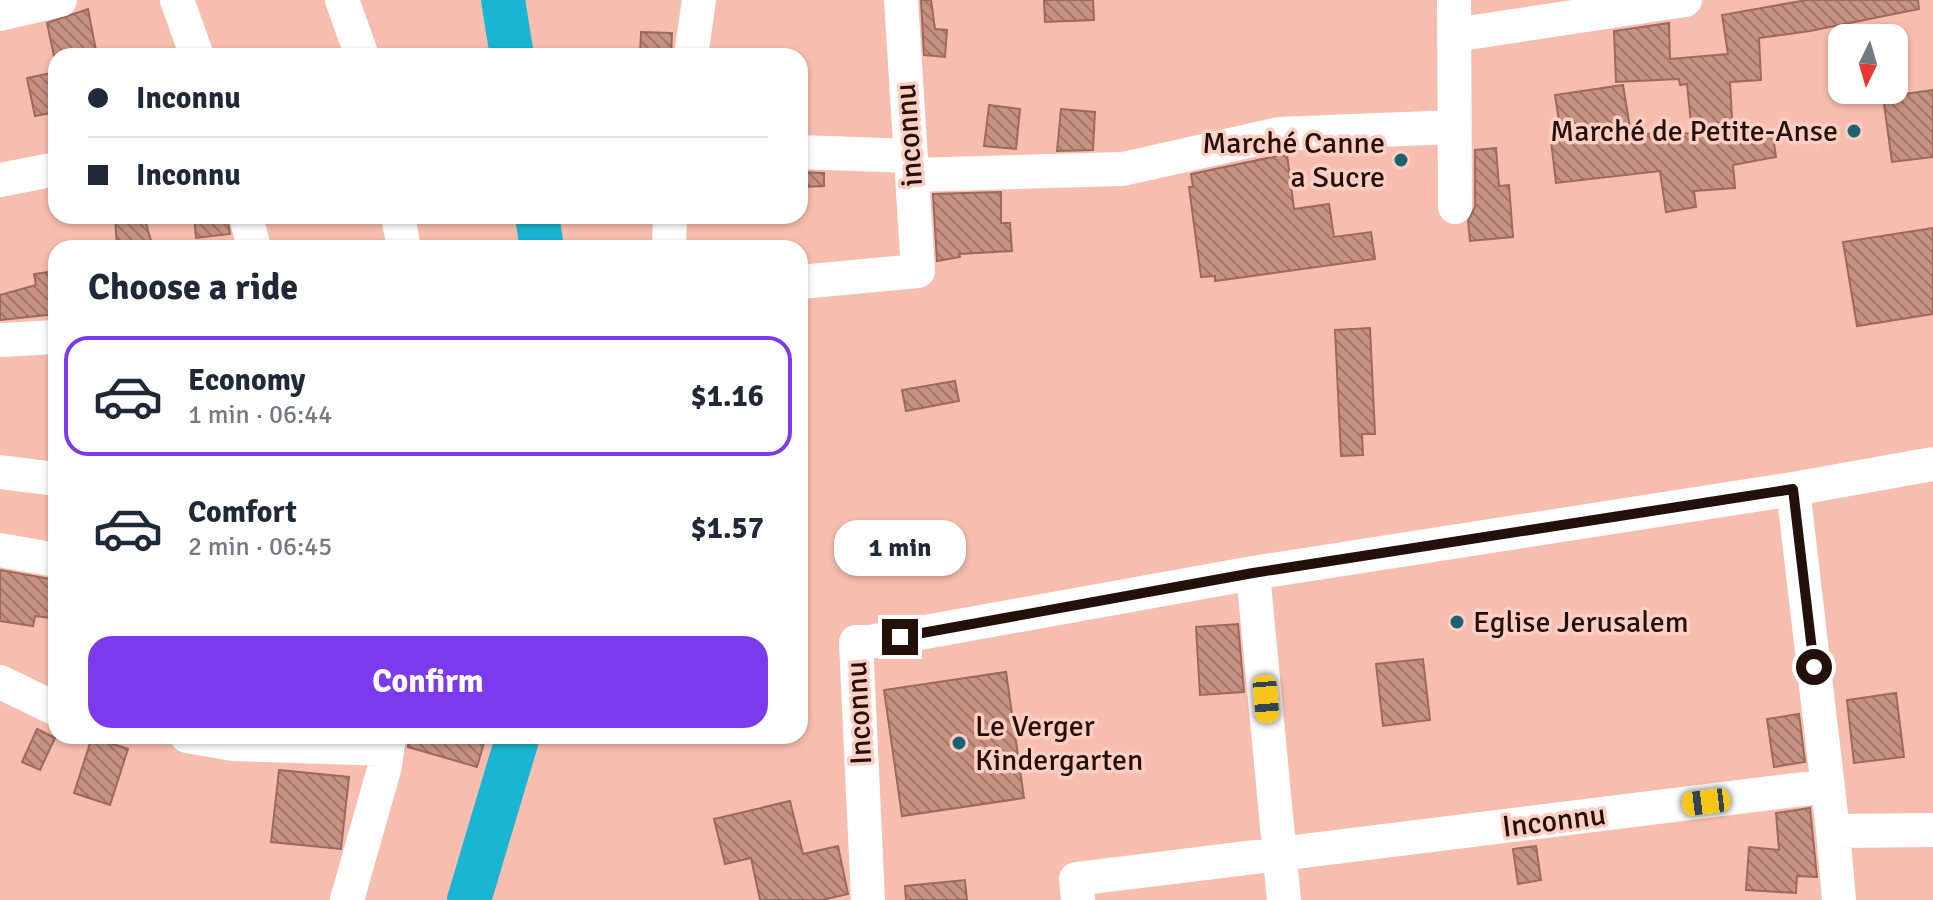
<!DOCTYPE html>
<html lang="en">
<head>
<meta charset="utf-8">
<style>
  :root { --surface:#fff; --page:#f2f2f3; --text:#1f2937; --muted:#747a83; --line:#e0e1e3; --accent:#7c3aed }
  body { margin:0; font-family:Signika,sans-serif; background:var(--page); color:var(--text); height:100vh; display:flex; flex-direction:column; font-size:30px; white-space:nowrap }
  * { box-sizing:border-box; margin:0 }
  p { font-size:26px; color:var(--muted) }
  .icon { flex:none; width:44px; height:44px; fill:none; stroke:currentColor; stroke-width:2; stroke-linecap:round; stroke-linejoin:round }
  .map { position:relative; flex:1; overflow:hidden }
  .sheet { position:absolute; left:48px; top:240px; width:760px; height:504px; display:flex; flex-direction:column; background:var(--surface); border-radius:24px; box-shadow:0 2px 6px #0004 }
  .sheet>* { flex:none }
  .banner { position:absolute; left:48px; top:48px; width:760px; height:176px; border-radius:24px; box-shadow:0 2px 6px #0004; display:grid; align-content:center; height:176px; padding:0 40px; background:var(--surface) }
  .needle { width:52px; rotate:185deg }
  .buttons { position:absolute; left:1828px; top:24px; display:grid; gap:16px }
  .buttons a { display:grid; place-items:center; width:80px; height:80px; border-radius:16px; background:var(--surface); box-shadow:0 2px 6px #0004; font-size:40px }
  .end { position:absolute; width:36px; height:36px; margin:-18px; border:10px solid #24100b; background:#fff; box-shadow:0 0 0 4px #fff }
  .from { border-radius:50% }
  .bubble { position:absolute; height:56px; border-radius:24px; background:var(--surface); box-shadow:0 2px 6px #0004; font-size:26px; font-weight:800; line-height:56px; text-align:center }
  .car { position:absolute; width:24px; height:48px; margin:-24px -12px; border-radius:10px; box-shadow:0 0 6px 2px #0007; background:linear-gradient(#f5c518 24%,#345 0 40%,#f5c518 0 76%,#345 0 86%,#f5c518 0) }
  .banner b { display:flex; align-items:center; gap:28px; height:76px; font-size:30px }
  .banner b+b { border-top:2px solid var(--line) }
  .banner i { width:20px; height:20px; background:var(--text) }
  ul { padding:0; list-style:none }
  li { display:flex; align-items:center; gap:24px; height:120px; margin:0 16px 12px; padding:0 24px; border:4px solid transparent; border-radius:24px }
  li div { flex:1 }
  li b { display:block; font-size:30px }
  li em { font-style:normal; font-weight:800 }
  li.current { border-color:var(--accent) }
  li>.icon { width:72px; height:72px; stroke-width:1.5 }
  h2 { padding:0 40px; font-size:36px; line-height:96px }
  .action { display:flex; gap:16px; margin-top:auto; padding:16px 40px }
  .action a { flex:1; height:92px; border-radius:24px; background:var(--accent); color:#fff; font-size:32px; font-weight:800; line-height:92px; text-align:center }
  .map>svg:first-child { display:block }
</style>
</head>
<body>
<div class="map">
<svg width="1933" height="900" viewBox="0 0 1933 900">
  <defs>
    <pattern id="building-back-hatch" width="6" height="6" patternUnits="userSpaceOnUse" patternTransform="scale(2)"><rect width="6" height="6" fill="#c89283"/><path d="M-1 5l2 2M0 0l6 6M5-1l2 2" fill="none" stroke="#a27669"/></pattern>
  </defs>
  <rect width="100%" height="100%" fill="#f7beaf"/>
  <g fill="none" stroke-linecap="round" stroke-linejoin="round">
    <path stroke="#1ab5d2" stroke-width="44" d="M503,0L512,56
      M537,216L542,248
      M469,900L518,736"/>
  </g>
  <path fill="url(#building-back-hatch)" stroke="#9c695c" stroke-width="2" d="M921,0H931L935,29L947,30L945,57L924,55Z
    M1044,0H1093L1094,20L1045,22Z
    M1807,0H1918L1919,9L1810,31L1759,38L1761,80L1730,82L1733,137L1772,130L1776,157L1733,165L1735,188L1694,191L1696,207L1666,212L1660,171L1556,183L1551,141L1562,140L1555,95L1623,85L1631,134L1692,133L1687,84L1680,85L1679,79L1616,82L1614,31L1669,23L1670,59L1728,54L1722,15Z
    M88,9L97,56H54L47,23Z
    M641,32L672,33L671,56H640Z
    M56,72V112L35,116L27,78Z
    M1933,90V157L1892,162L1883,97Z
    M989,105L1020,109L1016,149L984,146Z
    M1061,109L1095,112L1093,150L1057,151Z
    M1496,148L1499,186L1509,185L1513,237L1470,241L1468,221L1475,207V150Z
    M1287,154L1294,209L1329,204L1334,237L1371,232L1375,259L1215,281V276L1201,277L1189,187H1193L1191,174Z
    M800,172L824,173V186L800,187Z
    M1001,192V223H1010L1012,251L959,254L960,257L937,261L933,194Z
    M115,216H144L153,248H117Z
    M194,216H227L230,234L196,238Z
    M1933,228V314L1857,326L1843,242Z
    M56,271V314L0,320V295L36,285L34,274Z
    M1370,328L1375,434H1362L1363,455L1341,456L1335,330Z
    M955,381L959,401L906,411L902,390Z
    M0,570L56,580L50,618L35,616L33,626L0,621Z
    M1238,624L1244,692L1200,695L1196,627Z
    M1423,659L1430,720L1383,726L1376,664Z
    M1006,672L1024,798L902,816L884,690Z
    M1896,693L1904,757L1854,763L1847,700Z
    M1799,714L1805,762L1774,767L1767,719Z
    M37,729L55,738L40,770L22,762Z
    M409,736H486L477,767L408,747Z
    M92,737L128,749L110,805L74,793Z
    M279,770L349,777L341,849L271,842Z
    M790,801L803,854L838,846L848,894L822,900H760L751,858L725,864L714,819Z
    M1810,808L1817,877L1797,876L1796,893L1746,890L1749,847L1779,850L1776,813Z
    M1536,846L1541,880L1518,884L1513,849Z
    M965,880L967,900H906L905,886Z"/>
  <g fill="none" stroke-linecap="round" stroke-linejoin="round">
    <path stroke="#fff" stroke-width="34" d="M177,0L197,56
      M342,0L362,56
      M1454,0L1455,207
      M0,14L60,0
      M1454,35L1685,0
      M691,56L699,0
      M800,152L911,156
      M912,175L1123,169L1279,134L1454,127
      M0,180L56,169
      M246,216L254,248
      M398,216L404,248
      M669,248L670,216
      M800,282L918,271L901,0
      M0,340L56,337
      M0,472L56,479
      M1793,489L1833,831L1839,900
      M0,550L56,560
      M1253,573L1284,900
      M0,682L56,709
      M187,736L233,744L387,749
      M1833,831L1933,830
      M347,900L385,766L389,736
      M868,900L856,642H870L1253,573L1793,489L1933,464
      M1078,900L1076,879L1828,786"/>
  </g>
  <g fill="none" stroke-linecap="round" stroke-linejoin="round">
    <path stroke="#24100b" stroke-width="10" d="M900,637L1253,573L1793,489L1814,667"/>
  </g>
  <g fill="#1b6272" stroke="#fdcec2" stroke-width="3">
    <circle cx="1854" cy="131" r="8"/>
    <circle cx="1401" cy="160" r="8"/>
    <circle cx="1457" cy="622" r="8"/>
    <circle cx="959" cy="743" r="8"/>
  </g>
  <g text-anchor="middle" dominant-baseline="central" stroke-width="7" stroke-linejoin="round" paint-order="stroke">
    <g font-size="30" fill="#24100b" stroke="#fdcec2" text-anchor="end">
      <text x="1838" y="131">Marché de Petite-Anse</text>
      <text x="1385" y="143">Marché Canne<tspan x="1385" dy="34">a Sucre</tspan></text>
      <text x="1473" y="622" text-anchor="start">Eglise Jerusalem</text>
      <text x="975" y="726" text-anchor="start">Le Verger<tspan x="975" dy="34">Kindergarten</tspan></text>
    </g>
    <g font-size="30" fill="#24100b" stroke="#fdcec2">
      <text transform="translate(909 135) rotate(-94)">inconnu</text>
      <text transform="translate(859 713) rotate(-93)">Inconnu</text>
      <text transform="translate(1554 821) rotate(-7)">Inconnu</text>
    </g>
  </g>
</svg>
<div class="buttons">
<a><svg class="needle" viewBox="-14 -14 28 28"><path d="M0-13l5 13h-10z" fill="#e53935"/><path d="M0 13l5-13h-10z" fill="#747a83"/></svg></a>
</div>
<i class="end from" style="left:1814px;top:667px"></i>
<i class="end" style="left:900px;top:637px"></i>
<div class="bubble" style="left:834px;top:520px;width:132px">1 min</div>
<i class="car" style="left:1266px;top:699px;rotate:175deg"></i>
<i class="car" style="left:1706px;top:802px;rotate:263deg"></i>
<div class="banner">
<b><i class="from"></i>Inconnu</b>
<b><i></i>Inconnu</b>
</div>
<section class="sheet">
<h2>Choose a ride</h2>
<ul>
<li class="current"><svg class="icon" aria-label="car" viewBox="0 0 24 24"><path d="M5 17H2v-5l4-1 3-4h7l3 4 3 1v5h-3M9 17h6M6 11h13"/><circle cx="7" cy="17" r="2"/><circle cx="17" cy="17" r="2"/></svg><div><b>Economy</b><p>1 min · 06:44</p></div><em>$1.16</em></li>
<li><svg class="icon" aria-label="car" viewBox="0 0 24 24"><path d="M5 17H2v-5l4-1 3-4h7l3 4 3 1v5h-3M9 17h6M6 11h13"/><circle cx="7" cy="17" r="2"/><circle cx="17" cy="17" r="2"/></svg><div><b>Comfort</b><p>2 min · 06:45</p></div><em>$1.57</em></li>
</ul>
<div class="action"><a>Confirm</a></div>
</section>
</div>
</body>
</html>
